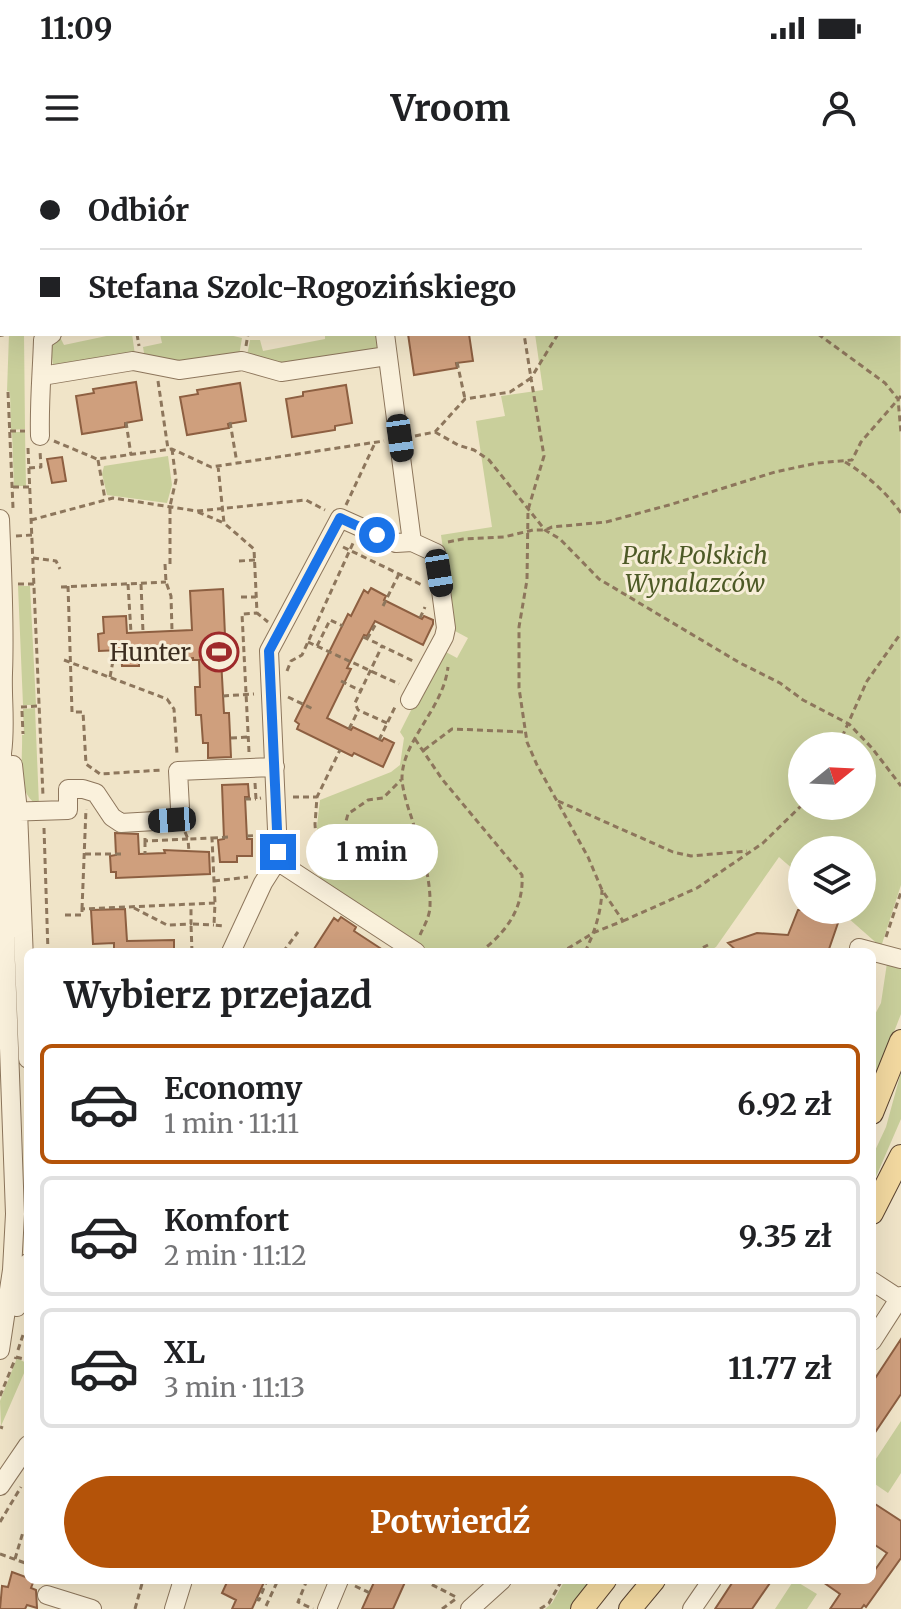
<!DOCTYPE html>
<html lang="pl">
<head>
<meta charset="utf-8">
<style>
  :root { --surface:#fff; --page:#f2f2f2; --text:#202124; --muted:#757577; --line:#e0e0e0; --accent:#b45309 }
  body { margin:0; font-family:Merriweather,serif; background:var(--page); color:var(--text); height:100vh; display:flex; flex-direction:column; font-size:30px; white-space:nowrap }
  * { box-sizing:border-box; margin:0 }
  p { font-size:26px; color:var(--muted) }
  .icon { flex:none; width:44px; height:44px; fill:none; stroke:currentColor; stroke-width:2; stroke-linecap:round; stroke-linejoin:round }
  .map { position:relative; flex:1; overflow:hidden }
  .panel { position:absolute; left:24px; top:788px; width:852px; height:636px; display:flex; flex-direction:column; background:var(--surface); border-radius:12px; box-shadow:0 8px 32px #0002 }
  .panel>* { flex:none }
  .hud { position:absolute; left:0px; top:0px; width:902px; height:176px; box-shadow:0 8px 32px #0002; display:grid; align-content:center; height:176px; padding:0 40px; background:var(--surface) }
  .needle { width:52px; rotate:72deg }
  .buttons { position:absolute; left:788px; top:572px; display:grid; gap:16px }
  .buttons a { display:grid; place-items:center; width:88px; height:88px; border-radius:50%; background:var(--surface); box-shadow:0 8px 32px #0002; font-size:40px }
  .end { position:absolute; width:36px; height:36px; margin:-18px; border:10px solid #1a73e8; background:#fff; box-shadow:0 0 0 4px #fff }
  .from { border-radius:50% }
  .bubble { position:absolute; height:56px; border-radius:28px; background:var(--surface); box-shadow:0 8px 32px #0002; font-size:26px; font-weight:700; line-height:56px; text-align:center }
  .car { position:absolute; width:24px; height:48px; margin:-24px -12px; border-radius:10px; box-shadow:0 0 6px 2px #0007; background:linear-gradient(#222 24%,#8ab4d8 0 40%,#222 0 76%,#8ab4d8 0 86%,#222 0) }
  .hud b { display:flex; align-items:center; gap:28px; height:76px; font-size:30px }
  .hud b+b { border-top:2px solid var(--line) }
  .hud i { width:20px; height:20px; background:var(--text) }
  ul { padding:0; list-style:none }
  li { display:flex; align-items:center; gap:24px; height:120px; margin:0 16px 12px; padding:0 24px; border:4px solid var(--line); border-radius:12px }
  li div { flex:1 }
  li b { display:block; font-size:30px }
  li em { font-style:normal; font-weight:700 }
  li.on { border-color:var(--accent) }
  li>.icon { width:72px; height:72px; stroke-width:1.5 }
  h2 { padding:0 40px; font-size:36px; line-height:96px }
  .cta { display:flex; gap:16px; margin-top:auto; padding:16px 40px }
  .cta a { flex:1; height:92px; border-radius:48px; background:var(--accent); color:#fff; font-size:32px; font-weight:700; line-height:92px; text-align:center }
  .status { display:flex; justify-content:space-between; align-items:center; height:56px; padding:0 40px; background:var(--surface); direction:ltr }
  .status svg { height:22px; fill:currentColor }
  header { display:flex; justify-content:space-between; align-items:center; height:104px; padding:0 40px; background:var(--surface); font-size:36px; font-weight:700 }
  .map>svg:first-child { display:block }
</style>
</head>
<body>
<div class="status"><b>11:09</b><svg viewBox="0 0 49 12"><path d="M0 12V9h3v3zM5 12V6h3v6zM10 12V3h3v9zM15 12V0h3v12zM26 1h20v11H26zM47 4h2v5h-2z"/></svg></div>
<header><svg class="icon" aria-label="menu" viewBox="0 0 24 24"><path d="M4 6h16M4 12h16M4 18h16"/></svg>Vroom<svg class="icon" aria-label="person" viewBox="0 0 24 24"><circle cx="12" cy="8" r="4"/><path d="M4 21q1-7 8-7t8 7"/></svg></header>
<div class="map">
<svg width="901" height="1449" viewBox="0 0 901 1449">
  <rect width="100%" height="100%" fill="#f0e4c8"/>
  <path fill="#c9cf9b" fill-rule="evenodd" d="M900,59L901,725L881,787L839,750H862V690H802V717L779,697L716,787L707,792H423L320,725L317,666L320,640L391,612L400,605L404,578L400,572L440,493L444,491L457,498L468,478L455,471L441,375L492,367L476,261L505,256L501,236L543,230L535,174H900ZM802,586H862V646H802Z
    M9,174H24L25,269L11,270L10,232L7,231Z
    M116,174H132L135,195L53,205L51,189L55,179L60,177L64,185Z
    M160,174H225L242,178L239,196L177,206L145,199L143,187L162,183Z
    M325,174H377V189L284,207L247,196L250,180H260L263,191L325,179Z
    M12,272H25L26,326H14Z
    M168,296L172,325L167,343L107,335L102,314L104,306Z
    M18,426H30L36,545H23Z
    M35,548L39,645C16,637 23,597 22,575H24L23,549Z
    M887,803L901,808V854L872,928V860L881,843Z
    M901,912V959L872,1026V997L886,967Z
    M17,1198L28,1204L1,1266L0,1241Z
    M901,1261V1313L888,1333L872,1322V1305Z
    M565,1420H593L570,1449H545L552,1443Z
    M794,1420L817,1434L807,1449H775Z"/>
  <path fill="#cf9f7d" stroke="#8d5f41" stroke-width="2" d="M408,174H469L473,201L456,203L457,208L414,215Z
    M136,222L142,260L125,263V267L82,274L76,236L94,233L93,229Z
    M240,223L246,261L228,264L229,268L187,275L180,237L198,234L197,230Z
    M346,225L352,263L335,266V270L292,277L286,239L303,236V232Z
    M62,297L66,321L52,323L47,299Z
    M371,428L386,436L384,440L422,459L424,456L433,460V464L423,485L375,461L367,476L364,475L347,508L351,509L327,558L351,570L353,567L382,581L384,578L394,583L383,607L354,593L352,596L297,569L299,564L295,561L348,454L351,456L364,430L368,433Z
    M223,429L226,499H221L224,553H229L231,597L208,598V583H203L201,555H196L195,527H200L199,500H193V498L139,501V506H122L121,490L99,491L98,474L104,473L103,457L126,456L127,473L192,470L190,431Z
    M248,624L249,637H245L247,679H252V696H237V702H220L218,680L224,679L222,625Z
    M115,673L138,674L139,694L165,693L164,690L209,692L210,714L116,718V712H111L110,696L116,695Z
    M125,749L127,781L174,780V792H114V783L93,784L91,750Z
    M798,750H832L840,757L828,792H738L728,783L757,773L788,775Z
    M341,757L356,767L354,771L386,792H312L334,758L338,761Z
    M901,1179V1234L872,1277V1223Z
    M872,1342L901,1361V1398L866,1447L864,1445L861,1449H830L840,1434L820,1420H872V1414L887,1393L872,1383Z
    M12,1412L34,1420L31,1428L36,1430L37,1448L27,1445L25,1449H0L2,1426L8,1427Z
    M228,1420H265L252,1449H232L236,1440L222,1433Z
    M375,1420H406L393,1449H362Z
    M734,1420H772L752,1449H715Z"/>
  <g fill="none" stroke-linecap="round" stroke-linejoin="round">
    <defs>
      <path id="minor" d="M62,0L66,2
        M19,2L20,0
        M743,2V0
        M770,2L782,0
        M0,3L2,4
        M900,31H901
        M0,54L2,47
        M0,167L2,153
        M385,174L412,382
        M42,216L133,201L179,210L242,201L281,212L387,196
        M40,276C39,243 42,212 43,180L52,174
        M0,359C2,411 5,462 3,513C2,540 6,566 2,593L7,728L5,777L15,1054L12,1110L0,1190
        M13,605L18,651L28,899
        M4,652L68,650V629H83L96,633L112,657L121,663L172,660L179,654L180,648L178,611L275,607
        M277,701L416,792
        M859,788L901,799
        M231,792L263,723L277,701L278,692L269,491L340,358L396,383L412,382L436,393L446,468L444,477L410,540
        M872,1121L901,1140
        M17,1147L28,1103
        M872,1181L901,1136
        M0,1326L28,1285
        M47,1435L92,1449
        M174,1449L183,1420
        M327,1449L339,1420
        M470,1449L502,1420
        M692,1449L712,1420"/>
      <path id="major" d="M872,953L901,881
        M872,1053L901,996
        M582,1449L605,1420
        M630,1449L654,1420"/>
    </defs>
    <use href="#minor" stroke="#8d765c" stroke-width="20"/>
    <use href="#major" stroke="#5b4430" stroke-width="24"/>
    <path stroke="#8d765c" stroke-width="3" stroke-dasharray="6 4" stroke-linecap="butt" d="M138,0L139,2
      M625,2V0
      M137,174L139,186
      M558,174L531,218L544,296L528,350L527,420L519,467V528L527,582L537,605L588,697L602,730L623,761L595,772L562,792
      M818,174L885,223L898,239L901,273
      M246,186L248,174
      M457,202L465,239
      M158,221L168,289
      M8,232L13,348
      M126,262L131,295
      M230,262L237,303
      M10,271H25
      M435,272L458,285L474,290L489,300L545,370L560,379L599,419L740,503L780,523L803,540L849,564L872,588L901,626
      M415,276L435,272L465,239L510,232L531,218L524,174
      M54,281L97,299L172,289L211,307L384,281
      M28,288L43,636
      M98,300L105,339
      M845,302C867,315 886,332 901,353
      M218,306L224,363L254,389L257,453L268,462
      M29,308L41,307L40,291
      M13,327H30
      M346,345L375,283
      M198,352L224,363
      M31,360L113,338L197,351L306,340L325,350
      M16,376L32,375
      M448,382L463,379L504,377L533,370H545L552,367L606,362L669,345L775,312L817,303L852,300L861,282L901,236
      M343,387L422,425
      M33,398L56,401L60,409
      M239,401L255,400
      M165,404L166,422L171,436L172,471
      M170,404V346L176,320L172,289
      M18,424H34
      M128,424L131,473
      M141,424L143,472
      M68,426L72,552H83L86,604L100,614L162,610
      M61,427L166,422
      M241,437H256
      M383,446L399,414
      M420,458L425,447
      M363,477L381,485
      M367,479L377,462
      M308,482L399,524
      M317,486L330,460L343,466
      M64,500L167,539L174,549L177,594
      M287,511L291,501L302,495L354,381
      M110,517L115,490
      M341,521L361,531
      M223,536L254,534
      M288,537L313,549
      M21,547L38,546
      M22,551L23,574
      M387,563L358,550L355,543L382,486L413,501
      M349,569L358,551
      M231,578L248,577
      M415,579L442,619L522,715C524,748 506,773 480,792
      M379,580L395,547
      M838,586L867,521L901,473
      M424,590L452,569L525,572
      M249,592L242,454L257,453
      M255,623L256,639L261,638
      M293,637H317
      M245,639H256
      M558,641L673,692L691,696L747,691
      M44,668L48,792
      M185,672L188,679L212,678L215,743
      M247,676L263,675
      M145,678V681L188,679L189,692
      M212,678L230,677
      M145,681V694
      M85,694H122
      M318,708L315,664L317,637L340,590
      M325,715L333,708L348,654L368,640L383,638L401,620
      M214,721L248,717
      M134,748L167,765L191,764V745
      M82,749L86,649
      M65,755H82V749L215,743L214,765L225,766
      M623,761L697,728L763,683L802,645
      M420,775C424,766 430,756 430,746C431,716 420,685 411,656C407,645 403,631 402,620C401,581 443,550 448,507
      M886,777L901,732
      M192,792L191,764L214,765
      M283,792L298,772
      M585,792C595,771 601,753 602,730
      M694,792L708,785
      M18,1190L23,1175
      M16,1197L28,1200
      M0,1236L16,1197
      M0,1267L3,1268
      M0,1362L21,1327
      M0,1394L28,1404
      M15,1399L23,1372L28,1373
      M307,1420L298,1442L313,1449
      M423,1420L456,1437
      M355,1426L370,1433
      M256,1439L259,1440L267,1420
      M266,1446L278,1420
      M135,1449L143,1420
      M442,1449L457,1438
      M540,1449L549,1443L562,1420"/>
    <use href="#minor" stroke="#faf1dc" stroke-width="18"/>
    <use href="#major" stroke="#f3d9a0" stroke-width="22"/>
  </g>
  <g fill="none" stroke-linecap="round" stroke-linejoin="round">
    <path stroke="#1a73e8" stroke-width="10" d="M278,692L269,491L340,358L377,375"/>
  </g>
  <defs>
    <symbol id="stadium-ring" viewBox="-11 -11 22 22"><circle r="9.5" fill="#f7eed8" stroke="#9e2a2b" stroke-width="1.5"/><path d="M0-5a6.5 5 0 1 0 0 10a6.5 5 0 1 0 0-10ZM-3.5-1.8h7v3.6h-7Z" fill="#9e2a2b"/></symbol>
  </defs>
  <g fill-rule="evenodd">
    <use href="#stadium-ring" x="197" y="470" width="44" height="44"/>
  </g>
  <g text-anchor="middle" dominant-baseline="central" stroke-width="6" stroke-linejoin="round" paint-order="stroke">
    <g font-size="24" font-style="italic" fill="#4d5a26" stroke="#f7eed8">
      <text x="695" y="395">Park Polskich<tspan x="695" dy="28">Wynalazców</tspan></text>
    </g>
    <g font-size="24" fill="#3d2e20" stroke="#f7eed8" text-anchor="end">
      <text x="191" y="492">Hunter</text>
    </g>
  </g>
</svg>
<div class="buttons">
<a><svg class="needle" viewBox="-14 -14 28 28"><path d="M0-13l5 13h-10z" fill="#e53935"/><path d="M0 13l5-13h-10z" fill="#757577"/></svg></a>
<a><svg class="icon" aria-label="layers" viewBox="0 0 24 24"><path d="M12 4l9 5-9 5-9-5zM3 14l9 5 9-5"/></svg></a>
</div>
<i class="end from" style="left:377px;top:375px"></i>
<i class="end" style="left:278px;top:692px"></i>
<div class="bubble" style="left:306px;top:664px;width:132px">1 min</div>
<i class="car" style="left:400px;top:278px;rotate:172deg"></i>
<i class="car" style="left:439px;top:413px;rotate:171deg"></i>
<i class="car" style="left:172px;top:660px;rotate:266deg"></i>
<div class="hud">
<b><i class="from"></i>Odbiór</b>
<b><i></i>Stefana Szolc-Rogozińskiego</b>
</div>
<section class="panel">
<h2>Wybierz przejazd</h2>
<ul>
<li class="on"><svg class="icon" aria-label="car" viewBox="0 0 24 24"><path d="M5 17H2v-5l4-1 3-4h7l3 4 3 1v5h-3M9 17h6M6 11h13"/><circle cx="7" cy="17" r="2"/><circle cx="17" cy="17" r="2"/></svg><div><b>Economy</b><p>1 min · 11:11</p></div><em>6.92 zł</em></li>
<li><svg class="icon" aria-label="car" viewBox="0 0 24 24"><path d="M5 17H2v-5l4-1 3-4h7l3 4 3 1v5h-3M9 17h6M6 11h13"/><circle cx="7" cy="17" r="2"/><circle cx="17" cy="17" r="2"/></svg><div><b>Komfort</b><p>2 min · 11:12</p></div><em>9.35 zł</em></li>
<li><svg class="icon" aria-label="car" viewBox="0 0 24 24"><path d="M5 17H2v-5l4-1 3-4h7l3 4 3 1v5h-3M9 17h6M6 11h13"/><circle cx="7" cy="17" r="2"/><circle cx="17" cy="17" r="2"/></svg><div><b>XL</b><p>3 min · 11:13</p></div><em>11.77 zł</em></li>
</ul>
<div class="cta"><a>Potwierdź</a></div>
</section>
</div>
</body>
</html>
